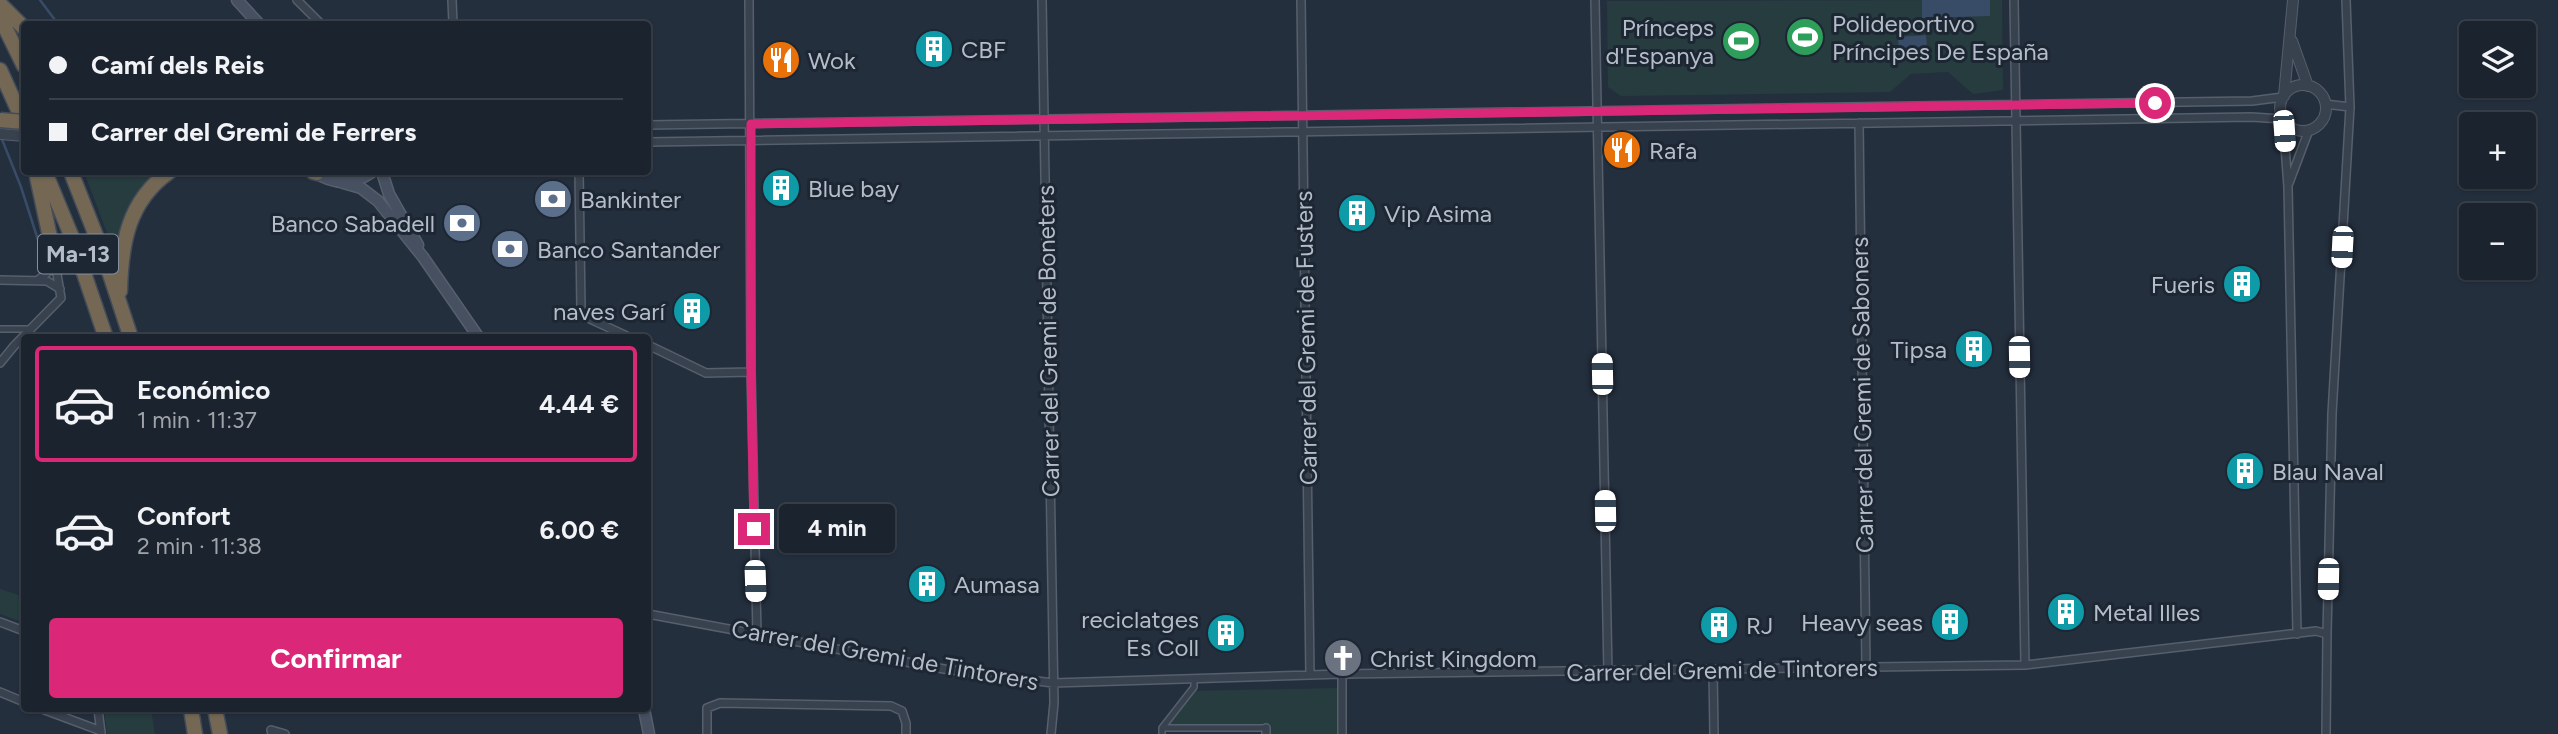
<!DOCTYPE html>
<html lang="es">
<head>
<meta charset="utf-8">
<style>
  :root { --surface:#1b232e; --page:#242b36; --text:#f1f3f6; --muted:#a0a4aa; --line:#39404a; --accent:#db2777 }
  body { margin:0; font-family:Figtree,sans-serif; background:var(--page); color:var(--text); height:100vh; display:flex; flex-direction:column; font-size:26px; white-space:nowrap }
  * { box-sizing:border-box; margin:0 }
  p { font-size:23px; color:var(--muted) }
  .icon { flex:none; width:38px; height:38px; fill:none; stroke:currentColor; stroke-width:2; stroke-linecap:round; stroke-linejoin:round }
  .map { position:relative; flex:1; overflow:hidden }
  .side { position:absolute; left:21px; top:334px; width:630px; height:378px; display:flex; flex-direction:column; background:var(--surface); border-radius:7px; box-shadow:0 2px 5px #0004,0 0 0 2px var(--line) }
  .side>* { flex:none }
  .guide { position:absolute; left:21px; top:21px; width:630px; height:154px; border-radius:7px; box-shadow:0 2px 5px #0004,0 0 0 2px var(--line); display:grid; align-content:center; height:154px; padding:0 28px; background:var(--surface) }
  .buttons { position:absolute; left:2459px; top:21px; display:grid; gap:14px }
  .buttons a { display:grid; place-items:center; width:77px; height:77px; border-radius:7px; background:var(--surface); box-shadow:0 2px 5px #0004,0 0 0 2px var(--line); font-size:35px }
  .end { position:absolute; width:32px; height:32px; margin:-16px; border:9px solid #db2777; background:#fff; box-shadow:0 0 0 4px #fff }
  .from { border-radius:50% }
  .bubble { position:absolute; height:49px; border-radius:7px; background:var(--surface); box-shadow:0 2px 5px #0004,0 0 0 2px var(--line); font-size:23px; font-weight:700; line-height:49px; text-align:center }
  .car { position:absolute; width:21px; height:42px; margin:-21px -10px; border-radius:9px; box-shadow:0 0 5px 2px #0007; background:linear-gradient(#fff 24%,#345 0 40%,#fff 0 76%,#345 0 86%,#fff 0) }
  .guide b { display:flex; align-items:center; gap:24px; height:66px; font-size:26px }
  .guide b+b { border-top:2px solid var(--line) }
  .guide i { width:18px; height:18px; background:var(--text) }
  ul { padding:12px 0 0; list-style:none }
  li { display:flex; align-items:center; gap:21px; height:116px; margin:0 14px 10px; padding:0 14px; border:4px solid transparent; border-radius:7px }
  li div { flex:1 }
  li b { display:block; font-size:26px }
  li em { font-style:normal; font-weight:700 }
  li.active { border-color:var(--accent) }
  li>.icon { width:63px; height:63px; stroke-width:1.5 }
  .cta { display:flex; gap:14px; margin-top:auto; padding:14px 28px }
  .cta a { flex:1; height:80px; border-radius:7px; background:var(--accent); color:#fff; font-size:28px; font-weight:700; line-height:80px; text-align:center }
  .map>svg:first-child { display:block }
</style>
</head>
<body>
<div class="map">
<svg width="2558" height="734" viewBox="0 0 2558 734">
  <rect width="100%" height="100%" fill="#242f3e"/>
  <path fill="#263c3f" d="M2002,0L2003,90L1973,94L1948,72L1911,74L1890,92L1621,96L1608,87L1607,1Z
    M84,172H160C136,202 125,211 117,250L114,251Z
    M0,589L24,597V623L0,614Z
    M1337,688L1338,734H1266V729L1162,728L1191,691Z
    M104,709H151L155,734H107Z"/>
  <path fill="#394c67" d="M1922,0H1990V16L1922,18Z
    M1926,35L1928,58L1899,59L1898,37Z"/>
  <g fill="none" stroke-linecap="round" stroke-linejoin="round">
    <path stroke="#394c67" stroke-width="2.5" d="M40,0L58,24
      M1,137L21,187L39,243"/>
    <defs>
      <path id="pedestrian" d="M0,329H30
        M1162,728H1266
        M1162,734V728L1194,687V679"/>
      <path id="minor" d="M297,0L321,24
        M452,0L453,24
        M749,0L751,372L757,633
        M1042,0L1054,703L1051,734
        M1301,0L1310,675
        M1595,0L1608,673
        M2014,0L2025,665
        M2346,0L2350,107
        M2325,104L2350,107L2332,414L2327,634
        M2283,120L2288,187L2297,634
        M1859,123L1866,667
        M648,125L2252,101L2283,97
        M648,142L2251,117L2283,119
        M579,172L581,309L588,318L631,338
        M2289,183L2309,130
        M0,280L47,281L60,289
        M37,281L48,272L54,257
        M648,345L706,373L751,372
        M0,363L14,346L61,298L54,256
        M648,614L944,669L1053,683L1342,674L2025,665L2316,631L2327,634L2326,734
        M0,622L24,631
        M1713,670L1714,734
        M1342,674V734
        M0,692L24,702
        M42,709L101,731
        M98,709L101,733
        M1266,728V734
        M272,734L271,730L285,734
        M707,734V708L720,703L891,706L902,711L906,723V734"/>
      <path id="tertiary" d="M2292,41L2308,86
        M2280 108a23 23 0 1 1 46 0a23 23 0 1 1-46 0Z
        M2284,96L2293,0
        M0,134L24,136"/>
      <path id="secondary" d="M237,0L259,24
        M315,172C333,185 354,185 372,172
        M382,172L389,194L418,245
        M340,182L361,188L378,201L423,257L479,338
        M644,709L649,734"/>
      <path id="motorway" d="M0,4L24,28
        M0,17L24,66
        M0,70L24,123
        M36,172L54,256
        M45,172L71,235L106,338
        M71,172L104,256L131,338
        M313,172L317,173
        M120,291C121,244 128,201 169,172
        M191,709L195,734
        M215,709L220,734"/>
    </defs>
    <use href="#pedestrian" stroke="#565f6c" stroke-width="8"/>
    <use href="#minor" stroke="#565f6c" stroke-width="10"/>
    <use href="#tertiary" stroke="#565f6c" stroke-width="12"/>
    <use href="#secondary" stroke="#565f6c" stroke-width="13"/>
    <use href="#motorway" stroke="#434c59" stroke-width="17"/>
    <use href="#pedestrian" stroke="#38414e" stroke-width="5"/>
    <use href="#minor" stroke="#38414e" stroke-width="7"/>
    <use href="#tertiary" stroke="#38414e" stroke-width="10"/>
    <use href="#secondary" stroke="#465061" stroke-width="10"/>
    <use href="#motorway" stroke="#746855" stroke-width="14"/>
    <defs>
      <path id="motorway-bridge" d="M0,120L24,122"/>
    </defs>
    <use href="#motorway-bridge" stroke="#434c59" stroke-width="17" stroke-linecap="butt"/>
    <use href="#motorway-bridge" stroke="#746855" stroke-width="14"/>
  </g>
  <g fill="none" stroke-linecap="round" stroke-linejoin="round">
    <path stroke="#db2777" stroke-width="9" d="M754,529L751,372V124L2155,103"/>
  </g>
  <defs>
    <symbol id="stadium-disc" viewBox="-11 -11 22 22"><circle r="9.5" fill="#2e9e5b" stroke="#1d2633"/><path d="M0-5a6.5 5 0 1 0 0 10a6.5 5 0 1 0 0-10ZM-3.5-1.8h7v3.6h-7Z" fill="#fff"/></symbol>
    <symbol id="building-disc" viewBox="-11 -11 22 22"><circle r="9.5" fill="#0f9aa8" stroke="#1d2633"/><path d="M-4-6H4V6H1V3H-1V6H-4ZM-2.5-4.3h1.7v1.8h-1.7ZM.8-4.3h1.7v1.8H.8ZM-2.5-1h1.7V.8h-1.7ZM.8-1h1.7V.8H.8Z" fill="#fff"/></symbol>
    <symbol id="restaurant-disc" viewBox="-11 -11 22 22"><circle r="9.5" fill="#e8710a" stroke="#1d2633"/><path d="M-5-6h1v4h1v-4h1v4h1v-4h1v5L-1.5 .5V6h-2V.5L-5-1ZM5-6V6H3V1.5H1.5Q1.5-4 5-6Z" fill="#fff"/></symbol>
    <symbol id="bank-disc" viewBox="-11 -11 22 22"><circle r="9.5" fill="#5c6f8a" stroke="#1d2633"/><path d="M-6-4H6V4H-6ZM0-2.3a2.3 2.3 0 1 0 0 4.6a2.3 2.3 0 1 0 0-4.6Z" fill="#fff"/></symbol>
    <symbol id="church-disc" viewBox="-11 -11 22 22"><circle r="9.5" fill="#6b7280" stroke="#1d2633"/><path d="M-1.2-6h2.4v3.5h3.3v2.4h-3.3V6h-2.4V-.1h-3.3v-2.4h3.3Z" fill="#fff"/></symbol>
  </defs>
  <g fill-rule="evenodd">
    <use href="#stadium-disc" x="1783" y="15" width="44" height="44"/>
    <use href="#stadium-disc" x="1719" y="19" width="44" height="44"/>
    <use href="#building-disc" x="912" y="27" width="44" height="44"/>
    <use href="#restaurant-disc" x="759" y="38" width="44" height="44"/>
    <use href="#restaurant-disc" x="1600" y="128" width="44" height="44"/>
    <use href="#building-disc" x="759" y="166" width="44" height="44"/>
    <use href="#bank-disc" x="531" y="177" width="44" height="44"/>
    <use href="#building-disc" x="1335" y="191" width="44" height="44"/>
    <use href="#bank-disc" x="440" y="201" width="44" height="44"/>
    <use href="#bank-disc" x="488" y="227" width="44" height="44"/>
    <use href="#building-disc" x="2220" y="262" width="44" height="44"/>
    <use href="#building-disc" x="670" y="289" width="44" height="44"/>
    <use href="#building-disc" x="1952" y="327" width="44" height="44"/>
    <use href="#building-disc" x="2223" y="449" width="44" height="44"/>
    <use href="#building-disc" x="905" y="562" width="44" height="44"/>
    <use href="#building-disc" x="2044" y="590" width="44" height="44"/>
    <use href="#building-disc" x="1928" y="600" width="44" height="44"/>
    <use href="#building-disc" x="1697" y="603" width="44" height="44"/>
    <use href="#building-disc" x="1204" y="611" width="44" height="44"/>
    <use href="#church-disc" x="1321" y="636" width="44" height="44"/>
  </g>
  <g text-anchor="middle" dominant-baseline="central" stroke-width="6" stroke-linejoin="round" paint-order="stroke">
    <rect fill="#1d2633" stroke="#878f9c" stroke-width="2" x="38" y="234.5" width="80" height="39" rx="5"/>
    <g font-size="23" font-weight="bold" fill="#b4bcc9">
      <text x="78" y="254">Ma-13</text>
    </g>
    <g font-size="24" fill="#b4bcc9" stroke="#1d2633" text-anchor="start">
      <text x="1832" y="23">Polideportivo<tspan x="1832" dy="28">Príncipes De España</tspan></text>
      <text x="1714" y="27" text-anchor="end">Prínceps<tspan x="1714" dy="28">d'Espanya</tspan></text>
      <text x="961" y="49">CBF</text>
      <text x="808" y="60">Wok</text>
      <text x="1649" y="150">Rafa</text>
      <text x="808" y="188">Blue bay</text>
      <text x="580" y="199">Bankinter</text>
      <text x="1384" y="213">Vip Asima</text>
      <text x="435" y="223" text-anchor="end">Banco Sabadell</text>
      <text x="537" y="249">Banco Santander</text>
      <text x="2215" y="284" text-anchor="end">Fueris</text>
      <text x="665" y="311" text-anchor="end">naves Garí</text>
      <text x="1947" y="349" text-anchor="end">Tipsa</text>
      <text x="2272" y="471">Blau Naval</text>
      <text x="954" y="584">Aumasa</text>
      <text x="2093" y="612">Metal Illes</text>
      <text x="1199" y="619" text-anchor="end">reciclatges<tspan x="1199" dy="28">Es Coll</tspan></text>
      <text x="1923" y="622" text-anchor="end">Heavy seas</text>
      <text x="1746" y="625">RJ</text>
      <text x="1370" y="658">Christ Kingdom</text>
    </g>
    <g font-size="24" fill="#b4bcc9" stroke="#1d2633">
      <text transform="translate(1306 338) rotate(-91)">Carrer del Gremi de Fusters</text>
      <text transform="translate(1048 341) rotate(-91)">Carrer del Gremi de Boneters</text>
      <text transform="translate(1862 395) rotate(-91)">Carrer del Gremi de Saboners</text>
      <text transform="translate(885 655) rotate(10)">Carrer del Gremi de Tintorers</text>
      <text transform="translate(1722 670) rotate(-1)">Carrer del Gremi de Tintorers</text>
    </g>
  </g>
</svg>
<div class="buttons">
<a><svg class="icon" aria-label="layers" viewBox="0 0 24 24"><path d="M12 4l9 5-9 5-9-5zM3 14l9 5 9-5"/></svg></a>
<a>+</a>
<a>−</a>
</div>
<i class="end from" style="left:2155px;top:103px"></i>
<i class="end" style="left:754px;top:529px"></i>
<div class="bubble" style="left:779px;top:504px;width:116px">4 min</div>
<i class="car" style="left:2284px;top:131px;rotate:176deg"></i>
<i class="car" style="left:2342px;top:247px;rotate:183deg"></i>
<i class="car" style="left:2019px;top:357px;rotate:179deg"></i>
<i class="car" style="left:1602px;top:374px;rotate:359deg"></i>
<i class="car" style="left:1605px;top:511px;rotate:359deg"></i>
<i class="car" style="left:2328px;top:579px;rotate:181deg"></i>
<i class="car" style="left:755px;top:581px;rotate:178deg"></i>
<div class="guide">
<b><i class="from"></i>Camí dels Reis</b>
<b><i></i>Carrer del Gremi de Ferrers</b>
</div>
<section class="side">
<ul>
<li class="active"><svg class="icon" aria-label="car" viewBox="0 0 24 24"><path d="M5 17H2v-5l4-1 3-4h7l3 4 3 1v5h-3M9 17h6M6 11h13"/><circle cx="7" cy="17" r="2"/><circle cx="17" cy="17" r="2"/></svg><div><b>Económico</b><p>1 min · 11:37</p></div><em>4.44 €</em></li>
<li><svg class="icon" aria-label="car" viewBox="0 0 24 24"><path d="M5 17H2v-5l4-1 3-4h7l3 4 3 1v5h-3M9 17h6M6 11h13"/><circle cx="7" cy="17" r="2"/><circle cx="17" cy="17" r="2"/></svg><div><b>Confort</b><p>2 min · 11:38</p></div><em>6.00 €</em></li>
</ul>
<div class="cta"><a>Confirmar</a></div>
</section>
</div>
</body>
</html>
